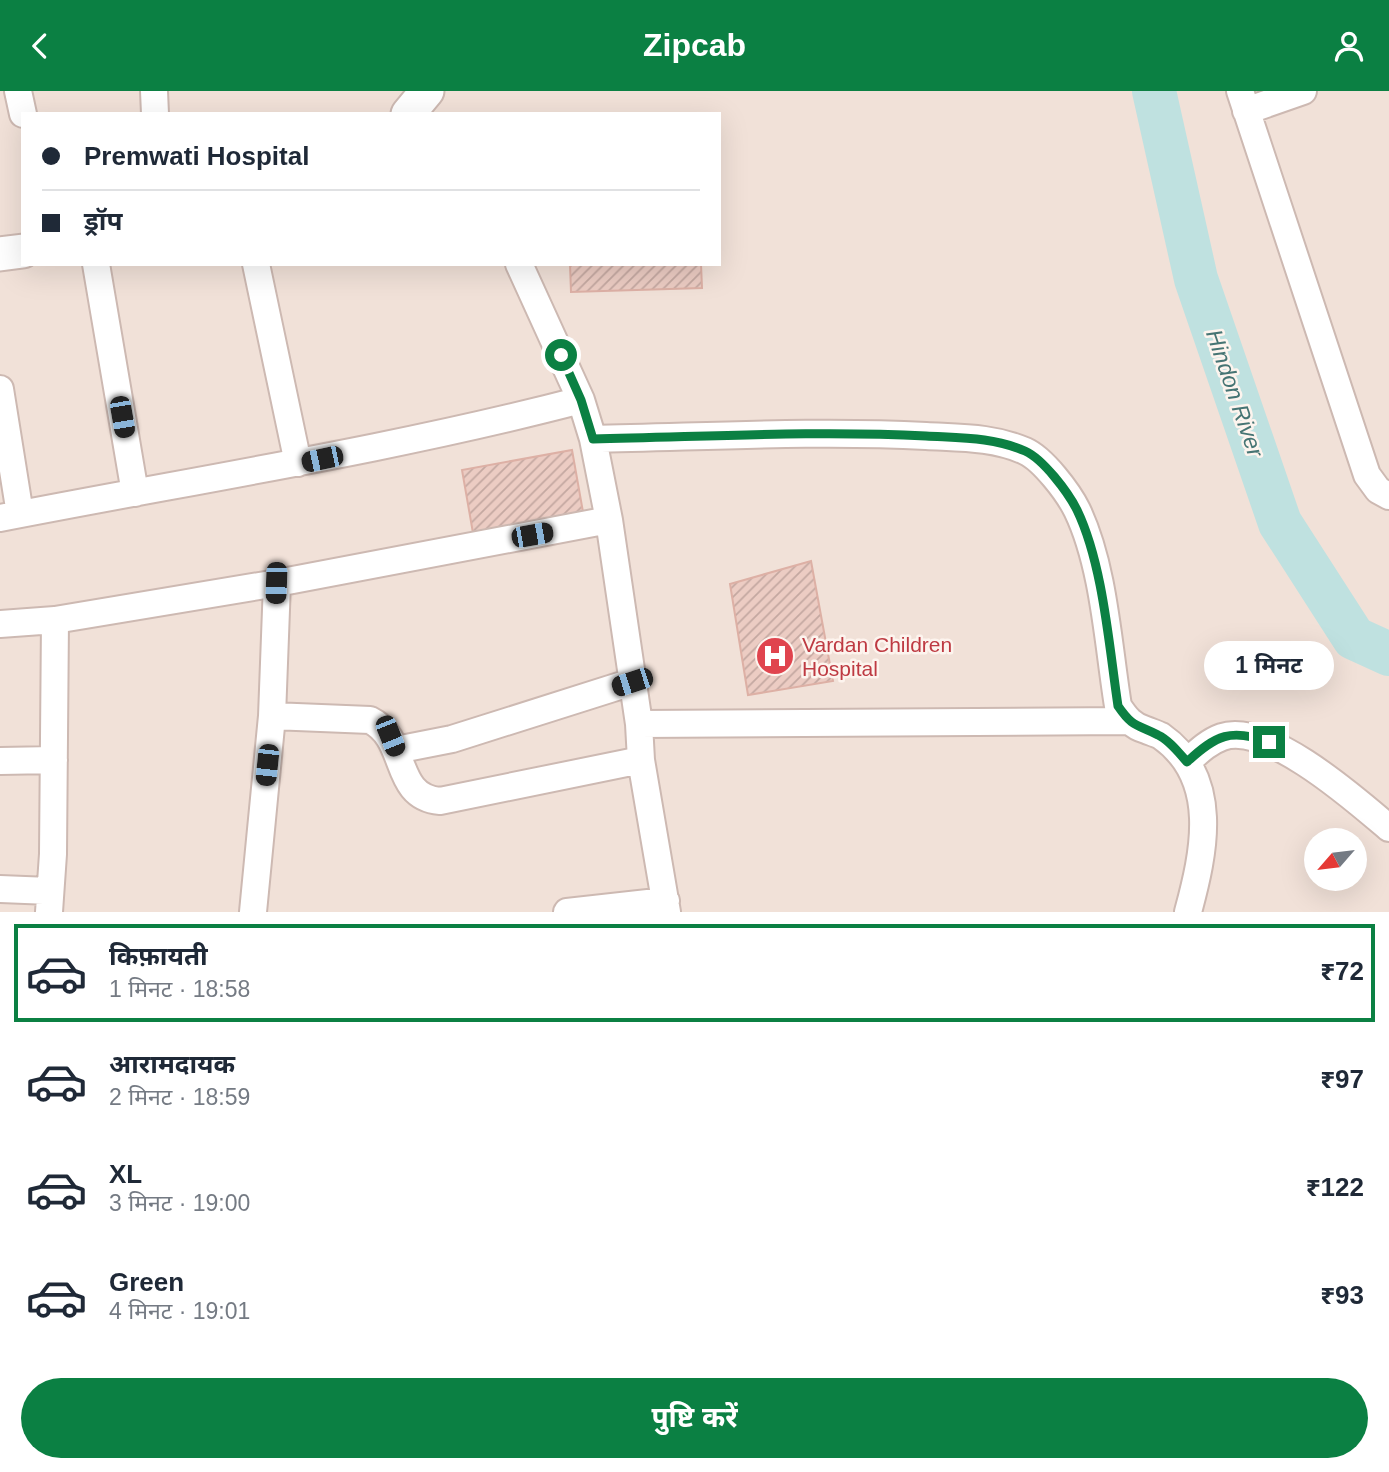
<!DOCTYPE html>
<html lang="hi">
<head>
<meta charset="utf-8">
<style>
  :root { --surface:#fff; --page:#f2f2f3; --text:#1f2937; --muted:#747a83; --line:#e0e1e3; --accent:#0b8043 }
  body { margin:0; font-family:Arial,"Noto Sans Devanagari",sans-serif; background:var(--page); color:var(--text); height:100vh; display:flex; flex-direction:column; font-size:26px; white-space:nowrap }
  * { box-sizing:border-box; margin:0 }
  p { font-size:23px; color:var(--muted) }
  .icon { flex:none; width:38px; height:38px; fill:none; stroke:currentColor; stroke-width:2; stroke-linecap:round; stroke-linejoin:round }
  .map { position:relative; height:821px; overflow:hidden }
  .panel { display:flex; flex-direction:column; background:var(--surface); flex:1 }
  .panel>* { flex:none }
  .hud { position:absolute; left:21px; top:21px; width:700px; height:154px; border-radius:0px; box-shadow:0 7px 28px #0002; display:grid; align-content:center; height:154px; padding:0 21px; background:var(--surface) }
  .needle { width:46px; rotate:242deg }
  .controls { position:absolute; left:1304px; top:737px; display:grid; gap:14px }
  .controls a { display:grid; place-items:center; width:63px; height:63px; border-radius:50%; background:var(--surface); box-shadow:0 7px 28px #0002; font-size:35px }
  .end { position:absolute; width:32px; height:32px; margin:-16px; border:9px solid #0b8043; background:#fff; box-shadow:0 0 0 4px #fff }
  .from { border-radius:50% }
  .bubble { position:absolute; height:49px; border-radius:24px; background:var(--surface); box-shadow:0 7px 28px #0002; font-size:23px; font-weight:700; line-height:49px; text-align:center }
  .car { position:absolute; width:21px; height:42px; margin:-21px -10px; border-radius:9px; box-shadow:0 0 5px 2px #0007; background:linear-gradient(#222 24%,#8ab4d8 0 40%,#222 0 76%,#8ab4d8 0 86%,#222 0) }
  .hud b { display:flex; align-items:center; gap:24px; height:66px; font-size:26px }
  .hud b+b { border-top:2px solid var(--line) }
  .hud i { width:18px; height:18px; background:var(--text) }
  ul { padding:12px 0 0; list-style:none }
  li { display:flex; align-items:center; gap:21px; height:98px; margin:0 14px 10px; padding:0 7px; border:4px solid transparent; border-radius:0px }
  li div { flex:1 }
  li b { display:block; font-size:26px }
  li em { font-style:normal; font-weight:700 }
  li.active { border-color:var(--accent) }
  li>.icon { width:63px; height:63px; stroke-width:1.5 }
  .button { display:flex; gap:14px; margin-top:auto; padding:14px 21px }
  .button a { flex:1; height:80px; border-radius:42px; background:var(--accent); color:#fff; font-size:28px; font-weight:700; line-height:80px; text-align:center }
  header { display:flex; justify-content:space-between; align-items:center; height:91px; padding:0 21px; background:var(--accent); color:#fff; font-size:32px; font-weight:700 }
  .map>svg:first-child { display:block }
</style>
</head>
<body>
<header><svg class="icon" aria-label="back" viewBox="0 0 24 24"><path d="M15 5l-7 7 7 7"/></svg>Zipcab<svg class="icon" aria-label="person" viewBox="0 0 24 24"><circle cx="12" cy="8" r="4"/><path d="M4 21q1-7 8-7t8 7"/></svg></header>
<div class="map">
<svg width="1389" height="821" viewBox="0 0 1389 821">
  <defs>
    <pattern id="building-hatch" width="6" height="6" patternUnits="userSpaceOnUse" patternTransform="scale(1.75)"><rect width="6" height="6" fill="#ecccc3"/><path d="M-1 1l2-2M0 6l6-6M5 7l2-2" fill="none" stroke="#c4a8a1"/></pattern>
  </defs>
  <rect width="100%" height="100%" fill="#faf0e8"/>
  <path fill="#f1e1d8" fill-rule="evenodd" d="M0,0H1389V821H0ZM23,23H719V173H23ZM1316,749H1354V788H1316Z"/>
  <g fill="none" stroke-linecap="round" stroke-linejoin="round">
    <path stroke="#bfe1e0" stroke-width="44" d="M1154,0L1196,188L1280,432L1354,547L1389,563"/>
  </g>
  <path fill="url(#building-hatch)" stroke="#ddb0a5" stroke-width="2" d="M570,173H701L702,197L571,201Z
    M572,359L583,421L473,442L462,379Z
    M811,470L833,590L748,604L730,493Z"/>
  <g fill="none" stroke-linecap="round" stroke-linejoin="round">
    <defs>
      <path id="minor" d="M18,0L23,23
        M154,0L155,23
        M1240,0L1367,384L1378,399L1389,405
        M1246,20L1303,0
        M96,173L135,402
        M256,173L298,372
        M519,173L581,309L593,348L609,429L639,633L641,669L667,821
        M0,298L20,423
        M593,348C703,346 816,339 926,345C960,347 993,346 1025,360C1043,368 1068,401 1077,419C1104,475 1108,553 1118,615C1126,627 1132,635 1146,639C1151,641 1157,643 1161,645C1221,687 1204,762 1188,821
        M0,427C194,389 390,359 581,309
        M0,533L55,529L277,492L609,429
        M272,625L370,629C409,648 392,706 440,710L641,669
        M639,633L1128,630
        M396,659L452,648L632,591
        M0,670L54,669
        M1187,671C1198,661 1208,651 1222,646C1267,630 1356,709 1389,737
        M0,798L50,800
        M49,821L53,763L55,529
        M253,821L272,625L277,492
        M567,821L666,810"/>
      <path id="tertiary" d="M408,23L427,0
        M0,163L23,160"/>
    </defs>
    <use href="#minor" stroke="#cdb9b2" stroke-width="30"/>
    <use href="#tertiary" stroke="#cdb9b2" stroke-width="37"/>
    <use href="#minor" stroke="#fff" stroke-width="26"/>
    <use href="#tertiary" stroke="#fff" stroke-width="33"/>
  </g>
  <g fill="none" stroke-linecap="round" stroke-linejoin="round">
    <path stroke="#0b8043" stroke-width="9" d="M561,264L581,309L593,348C703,346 816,339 926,345C960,347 993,346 1025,360C1043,368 1068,401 1077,419C1103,473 1109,555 1118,615C1133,637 1137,633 1158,644C1169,649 1179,662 1187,671C1216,644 1231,637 1269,651"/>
  </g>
  <defs>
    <symbol id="hospital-disc" viewBox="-11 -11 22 22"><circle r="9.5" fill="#e0444e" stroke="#fdf4ee"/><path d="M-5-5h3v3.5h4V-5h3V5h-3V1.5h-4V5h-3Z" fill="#fff"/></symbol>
  </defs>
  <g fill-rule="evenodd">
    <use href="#hospital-disc" x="753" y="543" width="44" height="44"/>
  </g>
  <g text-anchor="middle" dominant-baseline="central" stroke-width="5" stroke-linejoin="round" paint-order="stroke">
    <g font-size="21" fill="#be3a42" stroke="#fdf4ee" text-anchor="start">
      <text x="802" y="553">Vardan Children<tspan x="802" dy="24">Hospital</tspan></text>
    </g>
    <g font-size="23" font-style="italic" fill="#457473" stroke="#fdf4ee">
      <text transform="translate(1235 302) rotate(71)">Hindon River</text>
    </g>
  </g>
</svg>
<div class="controls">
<a><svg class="needle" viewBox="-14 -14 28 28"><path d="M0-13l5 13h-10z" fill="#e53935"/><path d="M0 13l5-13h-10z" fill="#747a83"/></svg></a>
</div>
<i class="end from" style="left:561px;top:264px"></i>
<i class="end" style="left:1269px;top:651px"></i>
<div class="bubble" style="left:1204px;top:550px;width:130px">1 मिनट</div>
<i class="car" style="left:122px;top:326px;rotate:170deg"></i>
<i class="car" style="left:322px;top:368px;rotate:258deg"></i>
<i class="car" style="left:532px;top:444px;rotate:80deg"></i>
<i class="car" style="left:276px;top:492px;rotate:182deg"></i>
<i class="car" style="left:632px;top:591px;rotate:252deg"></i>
<i class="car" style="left:390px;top:645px;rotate:158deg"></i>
<i class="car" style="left:267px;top:674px;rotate:186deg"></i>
<div class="hud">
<b><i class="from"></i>Premwati Hospital</b>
<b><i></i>ड्रॉप</b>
</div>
</div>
<section class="panel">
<ul>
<li class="active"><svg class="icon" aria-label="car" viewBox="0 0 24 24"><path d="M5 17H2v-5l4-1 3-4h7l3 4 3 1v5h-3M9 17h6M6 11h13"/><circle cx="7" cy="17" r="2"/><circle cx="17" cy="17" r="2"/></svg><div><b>किफ़ायती</b><p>1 मिनट · 18:58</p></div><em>₹72</em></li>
<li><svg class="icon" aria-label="car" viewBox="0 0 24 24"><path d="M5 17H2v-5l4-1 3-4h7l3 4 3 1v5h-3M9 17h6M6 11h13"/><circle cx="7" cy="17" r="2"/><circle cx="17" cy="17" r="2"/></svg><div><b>आरामदायक</b><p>2 मिनट · 18:59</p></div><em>₹97</em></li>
<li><svg class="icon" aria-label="car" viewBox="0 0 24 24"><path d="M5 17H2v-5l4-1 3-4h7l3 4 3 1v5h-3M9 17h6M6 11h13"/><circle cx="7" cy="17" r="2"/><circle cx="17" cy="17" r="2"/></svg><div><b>XL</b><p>3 मिनट · 19:00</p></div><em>₹122</em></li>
<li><svg class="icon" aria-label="car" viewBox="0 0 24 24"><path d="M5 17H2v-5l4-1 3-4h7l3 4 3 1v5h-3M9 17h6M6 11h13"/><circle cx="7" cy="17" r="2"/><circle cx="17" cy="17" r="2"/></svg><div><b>Green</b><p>4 मिनट · 19:01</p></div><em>₹93</em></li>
</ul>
<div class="button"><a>पुष्टि करें</a></div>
</section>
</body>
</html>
